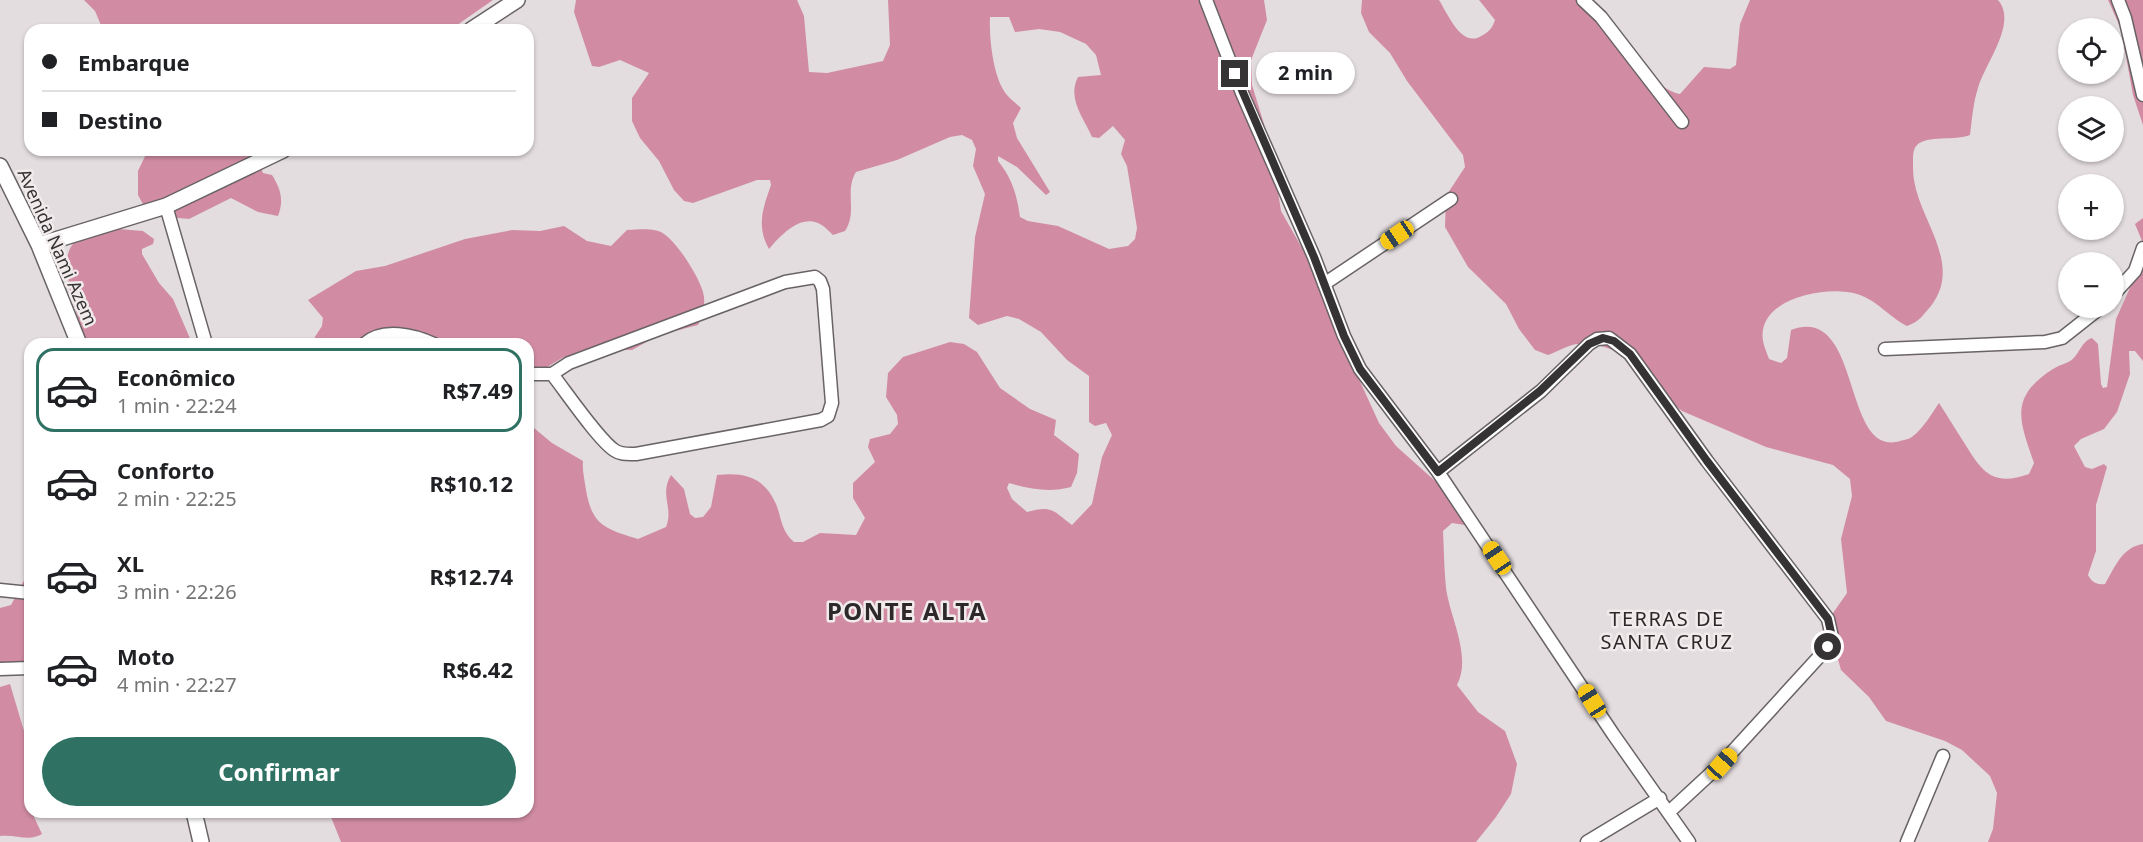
<!DOCTYPE html>
<html lang="pt">
<head>
<meta charset="utf-8">
<style>
  :root { --surface:#fff; --page:#f6f6f6; --text:#202124; --muted:#757577; --line:#e0e0e0; --accent:#2f7264 }
  body { margin:0; font-family:"Noto Sans",sans-serif; background:var(--page); color:var(--text); height:100vh; display:flex; flex-direction:column; font-size:22px; white-space:nowrap }
  * { box-sizing:border-box; margin:0 }
  p { font-size:20px; color:var(--muted) }
  .icon { flex:none; width:33px; height:33px; fill:none; stroke:currentColor; stroke-width:2; stroke-linecap:round; stroke-linejoin:round }
  .map { position:relative; flex:1; overflow:hidden }
  .sheet { position:absolute; left:24px; top:338px; width:510px; height:480px; display:flex; flex-direction:column; background:var(--surface); border-radius:18px; box-shadow:0 2px 4px #0004 }
  .sheet>* { flex:none }
  .banner { position:absolute; left:24px; top:24px; width:510px; height:132px; border-radius:18px; box-shadow:0 2px 4px #0004; display:grid; align-content:center; height:132px; padding:0 18px; background:var(--surface) }
  .tools { position:absolute; left:2058px; top:18px; display:grid; gap:12px }
  .tools a { display:grid; place-items:center; width:66px; height:66px; border-radius:50%; background:var(--surface); box-shadow:0 2px 4px #0004; font-size:30px }
  .end { position:absolute; width:27px; height:27px; margin:-14px; border:8px solid #353334; background:#fff; box-shadow:0 0 0 3px #fff }
  .from { border-radius:50% }
  .bubble { position:absolute; height:42px; border-radius:21px; background:var(--surface); box-shadow:0 2px 4px #0004; font-size:20px; font-weight:700; line-height:42px; text-align:center }
  .car { position:absolute; width:18px; height:36px; margin:-18px -9px; border-radius:8px; box-shadow:0 0 4px 2px #0007; background:linear-gradient(#f5c518 24%,#345 0 40%,#f5c518 0 76%,#345 0 86%,#f5c518 0) }
  .banner b { display:flex; align-items:center; gap:21px; height:57px; font-size:22px }
  .banner b+b { border-top:2px solid var(--line) }
  .banner i { width:15px; height:15px; background:var(--text) }
  ul { padding:10px 0 0; list-style:none }
  li { display:flex; align-items:center; gap:18px; height:84px; margin:0 12px 9px; padding:0 6px; border:3px solid transparent; border-radius:18px }
  li div { flex:1 }
  li b { display:block; font-size:22px }
  li em { font-style:normal; font-weight:700 }
  li.active { border-color:var(--accent) }
  li>.icon { width:54px; height:54px; stroke-width:1.5 }
  .button { display:flex; gap:12px; margin-top:auto; padding:12px 18px }
  .button a { flex:1; height:69px; border-radius:36px; background:var(--accent); color:#fff; font-size:24px; font-weight:700; line-height:69px; text-align:center }
  .map>svg:first-child { display:block }
</style>
</head>
<body>
<div class="map">
<svg width="2143" height="842" viewBox="0 0 2143 842">
  <rect width="100%" height="100%" fill="#e4dddf"/>
  <path fill="#d18ca4" fill-rule="evenodd" d="M84,0H493L450,30H103L95,11Z
    M576,0H797L804,16L809,72L827,73L883,61L890,45L888,0H1264L1267,20L1251,60L1252,85L1271,147L1281,211L1331,299L1353,366L1379,423L1396,446L1453,497L1471,526L1452,523L1443,531C1444,550 1444,569 1446,588C1450,618 1472,656 1457,685L1478,712L1505,731L1517,764L1511,794L1496,817L1476,842H341L329,812H528V423L552,443L583,461C582,471 585,481 586,490C592,526 606,529 638,539L666,527C674,508 659,495 671,475L684,489L690,514L695,518L703,517L711,507L717,475C745,472 764,477 776,504C782,519 781,531 794,542H803L820,533L856,535L865,518L853,498V483L875,462L868,447L870,439L890,434L898,424L897,415L886,397L888,373L903,357L950,342L964,344L977,352L1000,388L1030,409L1056,420L1054,435L1079,454L1077,473L1071,487C1050,493 1029,489 1009,483L1007,488L1012,499L1027,512C1051,505 1053,510 1072,525L1092,504L1102,457L1112,435L1106,423L1095,426L1089,422V376L1067,360L1041,332L1019,319L1007,316L978,325L969,318L975,237L985,194L973,166L976,149L972,140L962,135L950,137L897,160L856,172C844,192 858,211 845,231L833,235C829,231 823,225 818,223C799,215 780,236 769,249C756,226 763,208 771,185L770,180H757L693,203L684,201L674,190L659,161L640,138L632,121V98L649,73L620,60L599,67L592,66L574,12ZM990,17H1009L1015,32L1039,29L1060,32L1086,44L1096,55L1101,75L1078,77C1067,98 1083,117 1092,137L1099,138L1113,126L1125,140L1121,154L1127,166L1137,228L1135,239L1128,246L1109,249L1058,226L1028,221L1020,217C1017,195 1012,178 998,161V156L1017,167L1046,195L1050,192L1017,138L1013,123L1021,108C1016,103 1011,100 1007,95C993,79 989,37 990,17Z
    M1362,0H1439C1448,14 1462,50 1483,35C1490,31 1492,28 1495,20L1479,0H1580C1600,23 1653,90 1680,94L1704,67L1730,69L1736,65L1740,24L1750,0H1998C2018,23 1985,63 1978,88C1973,103 1972,120 1970,135C1955,141 1927,135 1917,145C1913,149 1913,156 1913,162C1913,168 1913,174 1914,180C1920,221 1963,264 1931,306C1923,315 1919,322 1907,326C1889,317 1877,300 1857,294C1827,285 1756,298 1763,341C1764,347 1767,353 1769,359L1781,363L1787,358L1791,330C1863,303 1841,459 1900,441C1904,440 1910,439 1913,436C1923,429 1932,413 1939,403C1948,417 1956,430 1965,444C1982,472 1993,487 2029,474L2034,463C2019,420 2009,397 2053,369C2059,365 2065,364 2070,361C2079,356 2081,341 2092,338L2098,344L2101,384L2103,388L2107,387L2116,319L2141,263L2142,241L2135,224L2143,218V361L2135,351H2129L2130,374L2117,412L2104,429L2081,439L2074,446L2085,467L2092,469L2104,464L2107,467L2096,505V551L2088,575C2092,583 2098,585 2105,584C2115,567 2122,547 2143,544V842H1988L1993,829L1997,793L1990,776L1962,750L1945,741L1886,721L1869,697L1841,670L1835,649L1833,613L1847,593L1841,539L1852,496L1850,479L1833,465L1766,447L1682,411C1672,403 1668,395 1661,386C1642,364 1609,341 1579,344C1569,344 1557,352 1548,355L1535,350L1519,329L1506,304L1468,267L1445,227L1446,196L1465,167L1463,155L1407,81L1390,53L1369,32L1361,13Z
    M2108,0H2143V125L2133,95L2121,29Z
    M148,150H266L261,168L263,173L272,175C281,189 284,201 278,216L258,212L231,198L189,219L157,216L146,210L138,195V171Z
    M564,226L587,241L611,246L627,230C639,230 654,227 664,234C677,242 703,282 704,297C705,307 703,317 698,325L659,335L632,350L586,349L562,358L539,372L528,374V344L311,343L322,326L323,318L308,300L356,271L385,266L465,239L512,230L540,231Z
    M119,229L143,231L154,239L153,244L142,249V254L159,283L173,299L192,343H86C80,321 54,259 75,242C86,232 105,231 119,229Z
    M27,575L30,576V664L0,671V608L11,605Z
    M10,684L27,741L26,800L42,834C29,842 16,834 0,836V687Z"/>
  <g fill="none" stroke-linecap="round" stroke-linejoin="round">
    <defs>
      <path id="minor" d="M1206,0L1242,93L1314,257L1344,336L1360,369L1438,472L1613,734L1689,842
        M1583,0L1601,17L1682,122
        M2118,0L2125,18L2143,95
        M166,206L206,344
        M1324,284L1451,199
        M2114,294L2135,271L2143,248
        M364,344C383,327 414,335 434,344
        M1885,349L2045,342L2062,338L2100,308
        M528,374H552L569,363L785,282L815,277L820,281L823,289L832,403L828,416L821,420L636,454C628,454 621,455 614,450C598,439 566,392 552,374
        M1438,472L1541,391L1589,344L1597,339L1609,338L1630,354L1707,461L1828,619L1832,637L1828,647L1722,763L1669,812
        M0,590L30,593
        M0,669L30,668
        M1587,842L1660,798
        M1907,842L1943,756"/>
      <path id="tertiary" d="M471,30L517,0
        M0,166L39,245L79,344
        M39,245L166,206L283,150
        M194,812L201,842"/>
    </defs>
    <use href="#minor" stroke="#696365" stroke-width="15"/>
    <use href="#tertiary" stroke="#696365" stroke-width="18"/>
    <use href="#minor" stroke="#fff" stroke-width="12"/>
    <use href="#tertiary" stroke="#fff" stroke-width="15"/>
  </g>
  <g fill="none" stroke-linecap="round" stroke-linejoin="round">
    <path stroke="#353334" stroke-width="8" d="M1235,74L1314,257L1344,336L1360,369L1438,472L1540,391L1589,344L1603,338L1614,341L1630,354L1707,461L1828,619L1832,637L1828,647"/>
  </g>
  <g text-anchor="middle" dominant-baseline="central" stroke-width="5" stroke-linejoin="round" paint-order="stroke">
    <g font-size="18" fill="#353334" stroke="#f1ebec">
      <text transform="translate(58 247) rotate(66)">Avenida Nami Azem</text>
    </g>
    <g font-size="20" letter-spacing="1.5" fill="#2d282a" stroke="#f1ebec">
      <text x="1667" y="618">TERRAS DE<tspan x="1667" dy="23">SANTA CRUZ</tspan></text>
    </g>
    <g font-size="24" font-weight="bold" letter-spacing="1.5" fill="#2d282a" stroke="#f1ebec">
      <text x="907" y="610">PONTE ALTA</text>
    </g>
  </g>
</svg>
<div class="tools">
<a><svg class="icon" aria-label="locate" viewBox="0 0 24 24"><circle cx="12" cy="12" r="6"/><path d="M12 2v4M12 18v4M2 12h4M18 12h4"/></svg></a>
<a><svg class="icon" aria-label="layers" viewBox="0 0 24 24"><path d="M12 4l9 5-9 5-9-5zM3 14l9 5 9-5"/></svg></a>
<a>+</a>
<a>−</a>
</div>
<i class="end from" style="left:1828px;top:647px"></i>
<i class="end" style="left:1235px;top:74px"></i>
<div class="bubble" style="left:1256px;top:52px;width:99px">2 min</div>
<i class="car" style="left:1397px;top:235px;rotate:236deg"></i>
<i class="car" style="left:1497px;top:558px;rotate:326deg"></i>
<i class="car" style="left:1592px;top:701px;rotate:328deg"></i>
<i class="car" style="left:1722px;top:764px;rotate:42deg"></i>
<div class="banner">
<b><i class="from"></i>Embarque</b>
<b><i></i>Destino</b>
</div>
<section class="sheet">
<ul>
<li class="active"><svg class="icon" aria-label="car" viewBox="0 0 24 24"><path d="M5 17H2v-5l4-1 3-4h7l3 4 3 1v5h-3M9 17h6M6 11h13"/><circle cx="7" cy="17" r="2"/><circle cx="17" cy="17" r="2"/></svg><div><b>Econômico</b><p>1 min · 22:24</p></div><em>R$7.49</em></li>
<li><svg class="icon" aria-label="car" viewBox="0 0 24 24"><path d="M5 17H2v-5l4-1 3-4h7l3 4 3 1v5h-3M9 17h6M6 11h13"/><circle cx="7" cy="17" r="2"/><circle cx="17" cy="17" r="2"/></svg><div><b>Conforto</b><p>2 min · 22:25</p></div><em>R$10.12</em></li>
<li><svg class="icon" aria-label="car" viewBox="0 0 24 24"><path d="M5 17H2v-5l4-1 3-4h7l3 4 3 1v5h-3M9 17h6M6 11h13"/><circle cx="7" cy="17" r="2"/><circle cx="17" cy="17" r="2"/></svg><div><b>XL</b><p>3 min · 22:26</p></div><em>R$12.74</em></li>
<li><svg class="icon" aria-label="car" viewBox="0 0 24 24"><path d="M5 17H2v-5l4-1 3-4h7l3 4 3 1v5h-3M9 17h6M6 11h13"/><circle cx="7" cy="17" r="2"/><circle cx="17" cy="17" r="2"/></svg><div><b>Moto</b><p>4 min · 22:27</p></div><em>R$6.42</em></li>
</ul>
<div class="button"><a>Confirmar</a></div>
</section>
</div>
</body>
</html>
